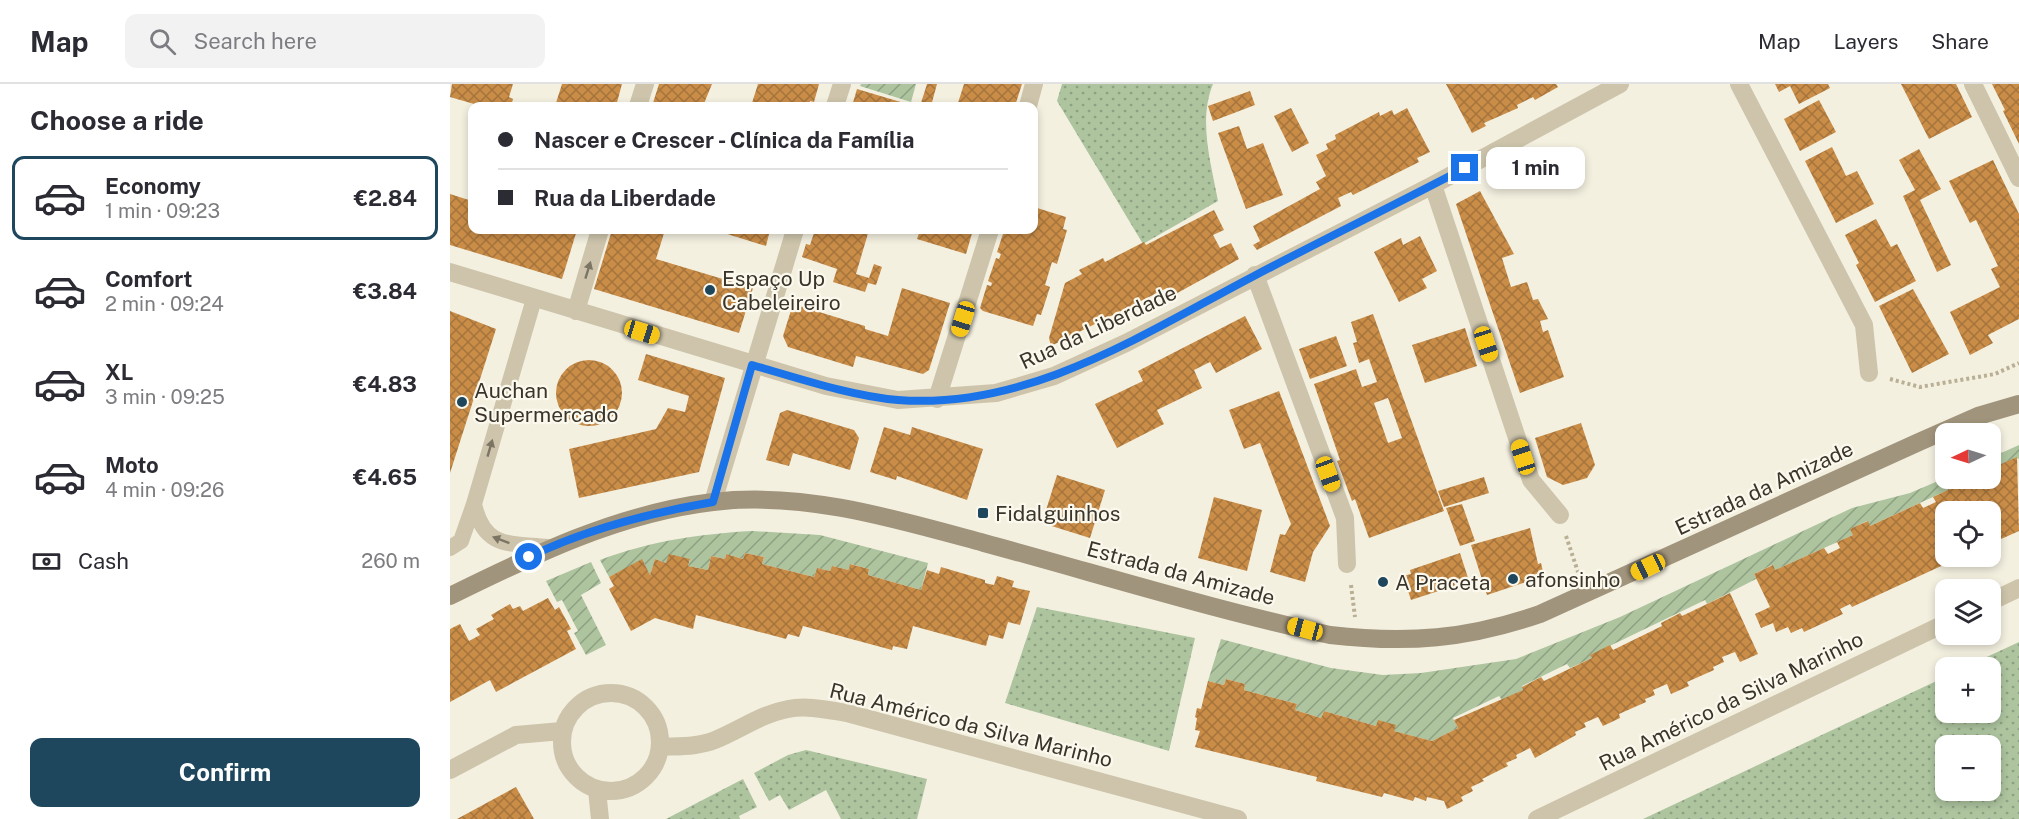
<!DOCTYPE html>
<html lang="en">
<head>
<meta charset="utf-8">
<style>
  :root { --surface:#fff; --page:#f2f2f3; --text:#2b2b33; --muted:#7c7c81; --line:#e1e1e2; --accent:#1e475e }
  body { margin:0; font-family:"Public Sans",sans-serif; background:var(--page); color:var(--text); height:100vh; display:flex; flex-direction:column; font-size:22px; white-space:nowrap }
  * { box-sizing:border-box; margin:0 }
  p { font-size:20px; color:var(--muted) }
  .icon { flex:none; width:33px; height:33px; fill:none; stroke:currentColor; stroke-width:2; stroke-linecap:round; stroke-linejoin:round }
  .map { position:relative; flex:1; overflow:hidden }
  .side { display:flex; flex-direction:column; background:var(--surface); width:450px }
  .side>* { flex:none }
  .hud { position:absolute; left:18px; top:18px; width:570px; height:132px; border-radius:12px; box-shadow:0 3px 9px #0003; display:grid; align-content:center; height:132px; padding:0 30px; background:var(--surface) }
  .needle { width:39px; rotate:266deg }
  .buttons { position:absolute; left:1485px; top:339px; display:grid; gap:12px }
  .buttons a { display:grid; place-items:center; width:66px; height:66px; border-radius:12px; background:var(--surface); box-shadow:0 3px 9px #0003; font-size:30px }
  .end { position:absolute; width:27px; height:27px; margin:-14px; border:8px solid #1a73e8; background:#fff; box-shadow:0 0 0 3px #fff }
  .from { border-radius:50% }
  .bubble { position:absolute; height:42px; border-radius:12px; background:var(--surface); box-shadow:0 3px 9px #0003; font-size:20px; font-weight:700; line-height:42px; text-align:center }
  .car { position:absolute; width:18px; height:36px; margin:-18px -9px; border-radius:8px; box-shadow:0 0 4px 2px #0007; background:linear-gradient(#f5c518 24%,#345 0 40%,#f5c518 0 76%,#345 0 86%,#f5c518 0) }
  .hud b { display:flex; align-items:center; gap:21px; height:57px; font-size:22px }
  .hud b+b { border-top:2px solid var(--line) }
  .hud i { width:15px; height:15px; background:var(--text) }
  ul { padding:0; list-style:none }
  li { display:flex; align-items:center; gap:18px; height:84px; margin:0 12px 9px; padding:0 18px; border:3px solid transparent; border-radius:12px }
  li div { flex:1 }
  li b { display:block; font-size:22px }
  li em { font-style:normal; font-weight:700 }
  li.on { border-color:var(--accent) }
  li>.icon { width:54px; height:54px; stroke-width:1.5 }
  h2 { padding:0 30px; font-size:27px; line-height:72px }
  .pay { display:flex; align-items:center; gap:15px; height:66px; padding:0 30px; font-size:22px }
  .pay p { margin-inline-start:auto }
  .cta { display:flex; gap:12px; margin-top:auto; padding:12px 30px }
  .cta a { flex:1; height:69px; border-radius:12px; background:var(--accent); color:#fff; font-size:24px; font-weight:700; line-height:69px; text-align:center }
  header { display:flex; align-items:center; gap:36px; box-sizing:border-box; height:84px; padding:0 30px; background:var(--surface); border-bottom:2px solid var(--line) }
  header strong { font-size:28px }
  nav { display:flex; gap:33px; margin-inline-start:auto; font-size:21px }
  .search { width:420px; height:54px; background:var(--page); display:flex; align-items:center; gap:15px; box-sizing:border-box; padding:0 21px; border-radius:12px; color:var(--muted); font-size:22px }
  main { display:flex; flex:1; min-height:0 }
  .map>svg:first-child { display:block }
</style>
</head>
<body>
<header>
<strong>Map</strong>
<div class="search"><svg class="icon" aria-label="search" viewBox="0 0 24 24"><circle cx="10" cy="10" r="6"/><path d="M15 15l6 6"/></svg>Search here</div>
<nav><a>Map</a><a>Layers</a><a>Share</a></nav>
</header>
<main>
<section class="side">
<h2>Choose a ride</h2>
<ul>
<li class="on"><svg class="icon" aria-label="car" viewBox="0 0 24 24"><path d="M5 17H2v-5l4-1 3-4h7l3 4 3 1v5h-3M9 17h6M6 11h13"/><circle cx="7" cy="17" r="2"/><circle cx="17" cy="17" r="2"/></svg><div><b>Economy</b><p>1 min · 09:23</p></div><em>€2.84</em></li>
<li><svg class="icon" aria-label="car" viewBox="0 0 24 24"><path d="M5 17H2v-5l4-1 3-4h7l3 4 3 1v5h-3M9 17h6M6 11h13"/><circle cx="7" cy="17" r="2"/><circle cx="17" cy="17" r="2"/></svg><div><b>Comfort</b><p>2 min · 09:24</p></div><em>€3.84</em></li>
<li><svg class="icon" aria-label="car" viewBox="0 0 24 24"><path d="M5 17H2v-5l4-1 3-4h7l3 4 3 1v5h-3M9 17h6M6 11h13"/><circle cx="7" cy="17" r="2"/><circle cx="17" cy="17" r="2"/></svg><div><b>XL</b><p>3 min · 09:25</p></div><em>€4.83</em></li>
<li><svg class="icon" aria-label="car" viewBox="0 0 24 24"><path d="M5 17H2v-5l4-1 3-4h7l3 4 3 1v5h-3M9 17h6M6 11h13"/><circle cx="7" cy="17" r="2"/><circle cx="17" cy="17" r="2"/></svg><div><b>Moto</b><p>4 min · 09:26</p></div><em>€4.65</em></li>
</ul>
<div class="pay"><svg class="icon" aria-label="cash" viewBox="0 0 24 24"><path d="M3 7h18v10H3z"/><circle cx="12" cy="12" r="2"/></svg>Cash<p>260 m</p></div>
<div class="cta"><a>Confirm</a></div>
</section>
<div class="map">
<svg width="1569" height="735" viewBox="0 0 1569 735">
  <defs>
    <pattern id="grass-dots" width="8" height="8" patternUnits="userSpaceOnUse" patternTransform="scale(1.5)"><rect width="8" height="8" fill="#adc49f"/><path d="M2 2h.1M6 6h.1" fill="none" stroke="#8ea082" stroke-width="1.8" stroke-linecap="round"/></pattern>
    <pattern id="garden-furrows" width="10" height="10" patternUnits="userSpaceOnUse" patternTransform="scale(1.5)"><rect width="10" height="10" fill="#adc49f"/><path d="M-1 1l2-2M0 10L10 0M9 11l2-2" fill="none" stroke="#8ea082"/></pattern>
    <pattern id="building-cross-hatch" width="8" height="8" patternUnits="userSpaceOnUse" patternTransform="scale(1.5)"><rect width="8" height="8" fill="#ca8d48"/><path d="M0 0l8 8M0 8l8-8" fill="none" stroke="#a5743c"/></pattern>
  </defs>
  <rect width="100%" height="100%" fill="#f4f0e0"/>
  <path fill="url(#grass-dots)" fill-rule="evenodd" d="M612,0H763C748,36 761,79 768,117L693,160L607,17Z
    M587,523L745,554L719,667L555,619Z
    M1569,558V735H1193L1495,593L1496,628H1540V584L1515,583ZM1496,662H1540V706H1496Z
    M356,666L477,695L467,735H391L376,706L339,726L330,711L319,717L304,689L338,671Z
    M293,695L307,723L289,732L290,735H216Z"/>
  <path fill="url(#garden-furrows)" d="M411,0H466L461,18L410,2Z
    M1569,361V375L1567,374L1541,385L1540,374Z
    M1495,394L1506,395L1496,399L1498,406L1420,442L1417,437L1401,445L1403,451L1325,486L1322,481L1304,490L1306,495L1257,520L1255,516L1141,571L1142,574L1120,584L1117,580L1072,602L1073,606L1052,616L1049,612L1003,634L1008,644L982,657L944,647L945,641L926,642L874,627L871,634L845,626L847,620L794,606L795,600L776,595L774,601L758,597L771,555L881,584L933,591L971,589L1066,575L1170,533L1402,424L1460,409Z
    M302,447L370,451L478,479L471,506L418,491L419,485L401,480L399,486L382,482L380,487L367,484L364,493L312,480L314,473L295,469L293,475L276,470L275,475L261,472L258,486L238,482L240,476L216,479L205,475L200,491L192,476L159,493L150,476C200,457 249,450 302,447Z
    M141,478L151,499L131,511L156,561L136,571L124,549L128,547L112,516L107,518L96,497Z"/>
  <path fill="url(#building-cross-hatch)" fill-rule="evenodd" d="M2,0H63L59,13L63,15L61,22H31L0,13Z
    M112,0H172L166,22H105Z
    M209,0H262L253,22H202Z
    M308,0H369L364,18L360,17L359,22H301Z
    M477,0H487L481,22H470Z
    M514,0H572L565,22H507Z
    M996,0H1106L1108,3L1085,16L1083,13L1067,21L1068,24L1034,39L1036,42L1022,49Z
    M1325,0H1378L1380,4L1349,20L1340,2L1329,8Z
    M1451,0H1506L1522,33L1479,55Z
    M1542,0H1569V60L1553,27L1555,26Z
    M407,5L464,22H402Z
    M800,7L805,21L763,37L758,22Z
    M1369,16L1386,48L1350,67L1334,35Z
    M841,24L859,59L842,68L824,32Z
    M957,24L980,68L967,74L969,78L903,111L901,108L888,114L891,122L807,166L803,161L810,157L803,142L870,105L866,98L876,92L866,71L878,65L876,60L886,55L885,51L929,28L930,32L942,26L944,31Z
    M789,42L797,65L813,59L833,111L796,125L768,49Z
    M1382,63L1396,92L1407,87L1424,120L1386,139L1355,77Z
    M1469,65L1491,105L1470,116L1501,181L1487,188L1453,112L1465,106L1449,76Z
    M1543,76L1569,130V235L1538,251L1543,259L1520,271L1500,228L1550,203L1541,185L1548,182L1526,136L1520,139L1499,97Z
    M1030,107L1064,170L1052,174L1061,203L1077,198L1083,216L1088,215L1098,235L1090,237L1093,248L1098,246L1114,293L1070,309L1006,120Z
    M0,110L22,117V146H127L112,195L0,161Z
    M584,123L616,133L613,145L617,146L607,180L602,178L595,201L600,203L591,231L587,230L583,242L533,227L530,224L537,201L541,202L542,199L538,197L546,174L549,175L551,170L547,168L554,147L584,146Z
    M764,126L774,146L763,151L770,164L781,159L789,175L722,212L717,204L601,262L599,254L615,199L632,190L629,186L653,174L655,178L694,158L696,161Z
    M1426,135L1441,163L1447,160L1466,197L1425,218L1406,181L1409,179L1395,151Z
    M162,146H215L206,175L303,204L289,249L144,205Z
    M272,146H320L316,162L271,148Z
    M365,146H419L406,190L419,194L424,180L432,183L426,201L418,199L415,208L383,198L387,185L352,173L356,160L360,161Z
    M470,146H523L516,170L467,155Z
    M970,152L987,187L972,195L977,204L949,218L924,168L951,154L953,161Z
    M452,204L500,219L479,286L473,290L406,272L403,283L338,263L333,252L343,220L415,242V245L438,252Z
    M1463,205L1499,270L1462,289L1429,222Z
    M0,227L46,245L0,389Z
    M923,230L994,427L919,454L905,415L902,417L887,377L890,376L864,300L906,285L912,303L927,298L919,275L909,279L903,259L907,258L901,238ZM938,314L952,354L938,359L924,319Z
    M795,232L812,265L766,289L760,278L744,286L752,304L707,326L714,340L667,364L645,320L693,297L688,287Z
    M1015,244L1027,282L975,299L962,261Z
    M886,252L897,282L860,295L849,265Z
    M196,270L275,294L249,388L129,414L119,365L206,345L218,324L235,328L239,312L188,296Z
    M106 309a33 33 0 1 1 66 0a33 33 0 1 1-66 0Z
    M829,307L880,442L863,468L855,498L820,488L830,450L835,451L841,440L810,359L794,365L779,326Z
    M337,326L404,346L409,354L400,386L343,369L339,382L316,376L330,329Z
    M1131,339L1145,381L1137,394L1113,401L1097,393L1085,354Z
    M434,343L460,351L462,343L533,365L517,416L447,392L446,396L420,388Z
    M1567,373L1569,447L1540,460V428H1496V472H1513L1402,523L1400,520L1390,525L1393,530L1354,548L1352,544L1341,549L1338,543L1326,548L1323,539L1311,544L1305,530L1320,523L1304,490L1323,481L1325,486L1374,464L1378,470L1390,464L1387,458L1403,451L1400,445L1418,437L1420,442L1470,419L1473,424L1486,418L1483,413L1498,406L1496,399L1506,394H1514L1515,397L1540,394V385Z
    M607,391L655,406L640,454L592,439Z
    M1034,393L1039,409L994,423L988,407Z
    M764,413L812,426L797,487L748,474Z
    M1012,420L1025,457L1010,462L996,424Z
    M1080,444L1088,480L1091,479L1094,492L1037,511L1021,461Z
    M295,469L314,473L312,480L364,493L367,484L380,487L382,482L399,486L400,480L419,485L418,491L471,506L477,486L489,490L491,483L535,496V499L544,501L547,492L564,497L562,503L580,507L570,541L558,538L553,555L539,551L536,562L463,542L457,565L443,562L442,566L353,542L349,553L338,550L336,555L246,531L243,545L205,534L181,547L159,505L164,502L159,493L192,475L200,491L205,475L216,479L219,470L240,475L238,482L258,486L261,472L275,475L276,470L293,475Z
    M1010,469L1019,497L961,516L953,492L961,490L960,486Z
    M1280,509L1308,570L1290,578L1285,568L1272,573L1274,578L1263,583L1264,586L1237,598L1239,602L1221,610L1217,600L1203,606L1205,611L1195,615L1196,618L1169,630L1170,634L1153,642L1148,633L1134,639L1136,643L1125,648L1126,651L1085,674L1080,664L1066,671L1067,674L1056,679L1058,682L1032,695L1034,697L1021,703L1023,707L1011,713L1013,717L997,725L994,717L977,713L976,717L965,713L963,717L934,709L932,713L866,697L867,693L745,663L750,647L745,646L747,634L745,633L747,624L751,625L758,597L774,601L776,595L795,600L794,606L847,620L845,626L871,634L874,627L926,642L928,636L946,641L944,647L982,657L1008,644L1004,636L1073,606L1072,603L1091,593L1094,597L1142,574L1140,571L1160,561L1163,566L1212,542L1211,539L1230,529L1232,532Z
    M98,514L105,526L109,523L121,545L117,547L126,565L46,608L40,596L0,618V545L10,540L19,557L30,551L26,545L44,535L41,531L60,520L63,525L70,522L73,527Z
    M66,703L84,735H7Z"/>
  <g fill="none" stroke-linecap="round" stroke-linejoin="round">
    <path stroke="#b9af95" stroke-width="4" stroke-dasharray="3 3" stroke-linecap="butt" d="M1440,295L1470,303L1545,290L1569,279
      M1116,452L1128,488
      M901,501L905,533"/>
    <path stroke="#cdc4ab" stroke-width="16" d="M24,420C34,465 60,459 98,463
      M0,464L11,457L24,420L84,215"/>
    <path stroke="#cdc4ab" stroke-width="18" d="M1289,0L1414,241L1419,289
      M1523,0L1569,94
      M188,22L195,0
      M385,22L392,0
      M578,22L584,0
      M983,101L1081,396L1110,431
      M0,188L376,302L448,316L546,309L604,292L676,259L983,101L1170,0
      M805,191L895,434L897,480
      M126,227L150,146
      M487,315L540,146
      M263,418L345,146
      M1540,518L1569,504
      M112 658a49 49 0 1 1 98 0a49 49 0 1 1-98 0Z
      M210,663C229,662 248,663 265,656C290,646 311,630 338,625C357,621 378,626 397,629L788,735
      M0,686L66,651L112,647
      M147,706L150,735
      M1087,735L1496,539"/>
    <path stroke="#a1947c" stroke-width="18" d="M0,512C83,471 169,429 263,418C354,407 446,435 534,459C649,490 764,526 880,551C958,560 1017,555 1090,530L1469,358L1528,332L1569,320"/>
  </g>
  <defs><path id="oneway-solid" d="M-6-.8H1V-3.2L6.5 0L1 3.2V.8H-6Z" transform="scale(1.5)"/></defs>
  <g fill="#7d7564">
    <use href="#oneway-solid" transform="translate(138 186) rotate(-73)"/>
    <use href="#oneway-solid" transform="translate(40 364) rotate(-74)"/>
    <use href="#oneway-solid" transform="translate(51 456) rotate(-159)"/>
  </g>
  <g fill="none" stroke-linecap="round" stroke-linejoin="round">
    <path stroke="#1a73e8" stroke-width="8" d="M79,473C136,445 200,429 263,418L302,281C348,294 401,312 448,316C579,326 693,250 804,192C874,155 945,121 1015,84"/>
  </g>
  <g fill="#1e475e" stroke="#fbf9ed" stroke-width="2">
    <circle cx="260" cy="206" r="6"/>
    <circle cx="12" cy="318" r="6"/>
    <rect x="527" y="423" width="12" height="12" rx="3"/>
    <circle cx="1063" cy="495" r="6"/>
    <circle cx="933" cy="498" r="6"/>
  </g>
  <g text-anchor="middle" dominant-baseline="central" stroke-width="4.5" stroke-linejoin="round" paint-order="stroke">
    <g font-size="21" fill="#3b342a" stroke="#fbf9ed" text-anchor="start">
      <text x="272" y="194">Espaço Up<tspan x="272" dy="24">Cabeleireiro</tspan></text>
      <text x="24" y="306">Auchan<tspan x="24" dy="24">Supermercado</tspan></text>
      <text x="545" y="429">Fidalguinhos</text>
      <text x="1075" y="495">afonsinho</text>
      <text x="945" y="498">A Praceta</text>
    </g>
    <g font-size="21" fill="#3b342a" stroke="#fbf9ed">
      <text transform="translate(648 243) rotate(-25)">Rua da Liberdade</text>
      <text transform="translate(1314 404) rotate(-25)">Estrada da Amizade</text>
      <text transform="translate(731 489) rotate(15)">Estrada da Amizade</text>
      <text transform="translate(1281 617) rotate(-26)">Rua Américo da Silva Marinho</text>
      <text transform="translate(521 641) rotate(14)">Rua Américo da Silva Marinho</text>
    </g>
  </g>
</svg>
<div class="buttons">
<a><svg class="needle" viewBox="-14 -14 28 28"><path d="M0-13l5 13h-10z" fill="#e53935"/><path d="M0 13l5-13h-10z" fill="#7c7c81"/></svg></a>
<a><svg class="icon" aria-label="locate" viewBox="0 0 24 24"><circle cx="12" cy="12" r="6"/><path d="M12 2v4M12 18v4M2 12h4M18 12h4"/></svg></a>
<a><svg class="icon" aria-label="layers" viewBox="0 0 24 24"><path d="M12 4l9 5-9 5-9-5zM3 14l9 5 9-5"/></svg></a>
<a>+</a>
<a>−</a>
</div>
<i class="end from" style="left:79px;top:473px"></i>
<i class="end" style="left:1015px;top:84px"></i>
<div class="bubble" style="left:1036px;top:63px;width:99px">1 min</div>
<i class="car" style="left:513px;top:235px;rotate:197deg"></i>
<i class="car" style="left:192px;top:248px;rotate:107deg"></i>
<i class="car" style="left:1036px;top:260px;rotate:162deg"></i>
<i class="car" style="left:1073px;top:373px;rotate:342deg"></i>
<i class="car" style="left:878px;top:390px;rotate:160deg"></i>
<i class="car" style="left:1198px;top:483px;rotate:245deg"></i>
<i class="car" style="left:855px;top:545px;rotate:285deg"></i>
<div class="hud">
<b><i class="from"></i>Nascer e Crescer - Clínica da Família</b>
<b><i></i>Rua da Liberdade</b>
</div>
</div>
</main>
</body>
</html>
